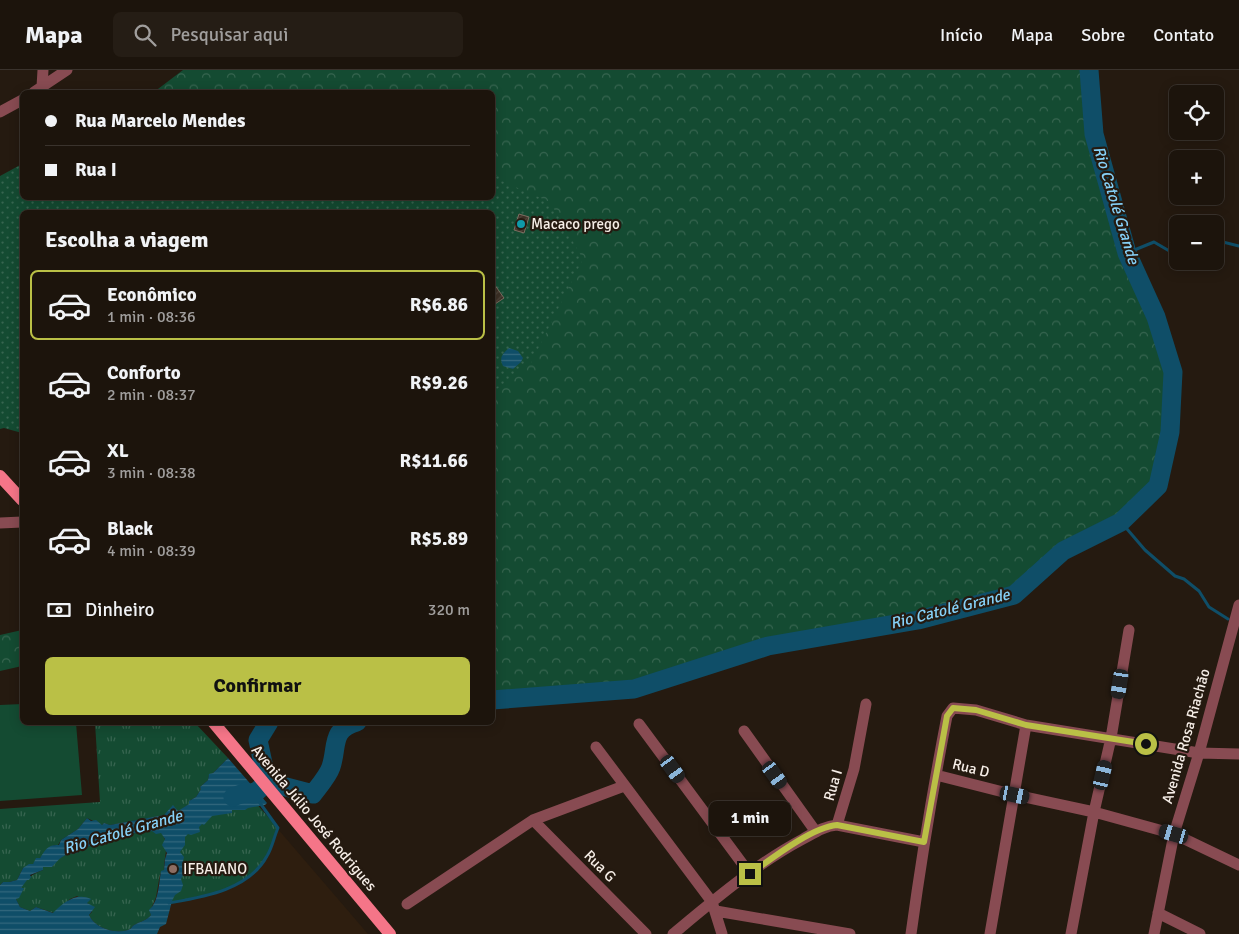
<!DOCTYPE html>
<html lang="pt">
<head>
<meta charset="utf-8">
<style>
  :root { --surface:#1c140c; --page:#251d15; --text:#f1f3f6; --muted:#a09e9d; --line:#3a332d; --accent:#bac046 }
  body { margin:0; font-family:Signika,sans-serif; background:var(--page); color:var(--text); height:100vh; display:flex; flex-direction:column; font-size:19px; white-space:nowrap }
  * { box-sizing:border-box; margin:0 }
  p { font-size:16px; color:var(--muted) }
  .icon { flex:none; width:28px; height:28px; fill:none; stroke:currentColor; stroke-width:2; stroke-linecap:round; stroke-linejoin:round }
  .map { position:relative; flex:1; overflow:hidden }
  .sheet { position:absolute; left:20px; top:140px; width:475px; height:515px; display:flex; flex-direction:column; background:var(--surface); border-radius:8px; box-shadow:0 2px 12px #0003,0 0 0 1px var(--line) }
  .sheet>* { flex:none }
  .guide { position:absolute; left:20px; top:20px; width:475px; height:110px; border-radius:8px; box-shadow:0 2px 12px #0003,0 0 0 1px var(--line); display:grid; align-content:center; height:110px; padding:0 25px; background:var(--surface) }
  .fabs { position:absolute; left:1169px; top:15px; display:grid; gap:10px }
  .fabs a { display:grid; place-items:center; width:55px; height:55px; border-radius:8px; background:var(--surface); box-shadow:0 2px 12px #0003,0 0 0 1px var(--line); font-size:25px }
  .end { position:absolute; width:22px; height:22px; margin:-11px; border:6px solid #bac046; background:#111; box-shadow:0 0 0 2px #111 }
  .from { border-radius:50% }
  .bubble { position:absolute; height:35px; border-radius:8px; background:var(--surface); box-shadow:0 2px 12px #0003,0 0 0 1px var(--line); font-size:16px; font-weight:800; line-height:35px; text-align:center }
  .car { position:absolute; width:15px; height:30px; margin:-15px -8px; border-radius:6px; box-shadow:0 0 4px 1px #0007; background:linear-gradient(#222 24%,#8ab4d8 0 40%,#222 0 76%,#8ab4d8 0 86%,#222 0) }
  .guide b { display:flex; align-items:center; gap:18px; height:48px; font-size:19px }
  .guide b+b { border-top:1px solid var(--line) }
  .guide i { width:12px; height:12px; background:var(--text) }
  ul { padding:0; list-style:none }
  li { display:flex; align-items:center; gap:15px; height:70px; margin:0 10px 8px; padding:0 15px; border:2px solid transparent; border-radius:8px }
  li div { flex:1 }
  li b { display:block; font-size:19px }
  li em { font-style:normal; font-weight:800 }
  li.selected { border-color:var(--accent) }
  li>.icon { width:45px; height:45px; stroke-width:1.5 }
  h2 { padding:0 25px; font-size:22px; line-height:60px }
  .pay { display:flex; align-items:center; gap:12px; height:55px; padding:0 25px; font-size:19px }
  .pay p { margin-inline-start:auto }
  .primary-button { display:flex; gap:10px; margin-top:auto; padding:10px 25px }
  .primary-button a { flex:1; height:58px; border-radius:8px; background:var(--accent); color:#111; font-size:20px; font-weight:800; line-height:58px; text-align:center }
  header { display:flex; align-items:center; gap:30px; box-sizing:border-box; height:70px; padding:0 25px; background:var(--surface); border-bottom:1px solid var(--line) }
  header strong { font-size:24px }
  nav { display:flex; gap:28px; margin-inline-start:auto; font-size:18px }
  .search { width:350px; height:45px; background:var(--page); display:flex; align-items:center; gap:12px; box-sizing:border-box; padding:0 18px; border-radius:8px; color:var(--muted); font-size:19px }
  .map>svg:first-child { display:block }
</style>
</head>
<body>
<header>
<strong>Mapa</strong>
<div class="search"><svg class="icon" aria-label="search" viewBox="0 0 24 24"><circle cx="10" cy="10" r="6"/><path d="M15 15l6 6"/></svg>Pesquisar aqui</div>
<nav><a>Início</a><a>Mapa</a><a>Sobre</a><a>Contato</a></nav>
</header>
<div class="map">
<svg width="1239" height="864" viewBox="0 0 1239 864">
  <defs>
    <pattern id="grass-tufts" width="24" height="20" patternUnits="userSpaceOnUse" patternTransform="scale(1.25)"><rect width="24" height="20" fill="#144b32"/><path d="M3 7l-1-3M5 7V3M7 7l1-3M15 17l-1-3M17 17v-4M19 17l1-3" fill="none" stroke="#376550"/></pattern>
    <pattern id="forest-crowns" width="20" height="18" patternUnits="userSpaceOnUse" patternTransform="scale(1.25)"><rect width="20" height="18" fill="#144b32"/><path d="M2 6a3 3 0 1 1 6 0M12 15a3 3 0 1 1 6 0" fill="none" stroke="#376550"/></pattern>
    <pattern id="park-dots" width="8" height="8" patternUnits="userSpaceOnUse" patternTransform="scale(1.25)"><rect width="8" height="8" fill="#144b32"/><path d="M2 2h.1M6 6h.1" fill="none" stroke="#376550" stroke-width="1.8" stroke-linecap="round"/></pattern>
    <pattern id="water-rules" width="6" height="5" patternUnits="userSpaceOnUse" patternTransform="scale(1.25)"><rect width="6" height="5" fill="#0f4e68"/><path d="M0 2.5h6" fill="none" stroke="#33687e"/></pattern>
    <pattern id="building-hatch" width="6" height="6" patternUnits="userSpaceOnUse" patternTransform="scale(1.25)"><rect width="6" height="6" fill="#3c3025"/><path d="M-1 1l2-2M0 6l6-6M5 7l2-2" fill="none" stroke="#4f443a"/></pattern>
  </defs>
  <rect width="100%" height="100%" fill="#251a10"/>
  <path fill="#2e1e0f" d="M246,722L368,864H0V845Z"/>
  <path fill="url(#grass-tufts)" d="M95,653H195L228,688L213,703L209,705L208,710L200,717L201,719L196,727L189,731V734L178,742L170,740L165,745L110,755L104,753L102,755L87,748L78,759L61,770L58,775H54L33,794L23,798L17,810L9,812H3L0,815V739L100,732Z
    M254,731L278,758L268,785L254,804L229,818L207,826L165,834L181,768L198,741Z
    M138,759L161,762C171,777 163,786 164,800L160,804L156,827L150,841L151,845C146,851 141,851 134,855C130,858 133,858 128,860C114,864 95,858 89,845L92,842L90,835L77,826L70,829L54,843L36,837L30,841L20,837L16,829L23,819L21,818C26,808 33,804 43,800V797H52C58,787 67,783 77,783L79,779L94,775L95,771L136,763Z"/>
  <path fill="url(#forest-crowns)" d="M183,0H1089L1094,64L1127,183L1156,247L1173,302L1170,362L1158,416L1121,452L1063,481L1014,525L918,550L767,576L634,619L493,630L492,22H154Z
    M22,560V596L0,601V565Z"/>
  <path fill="url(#park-dots)" d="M22,94V128H492L493,105L500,106L502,111L550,132L583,189L531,293L493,322L492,142H22V363L4,358L0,359V106Z"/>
  <path fill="#144b32" d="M22,634V652L76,653L82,725L0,731V635Z"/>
  <path fill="url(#water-rules)" fill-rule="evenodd" d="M509,278L518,281L523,288L521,292L513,299L503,296C499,288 502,284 509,278Z
    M228,688L267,733L265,735L248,738L245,740H232V743L212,746L204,755L202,754L199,757L200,762L191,765L188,764L185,767V775L180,782L184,787L182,795L184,803L181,809L183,815L181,821L175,825L172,831L166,854L160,857L157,864H0V815L3,812H9L17,810L23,798L29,794H33L36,788H40C45,780 48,774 59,775L61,770L78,759L87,748L91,751L96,750L102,755L104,753L110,755L164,745L173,735L178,741L189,734V731L196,727L201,719L200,717L208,710L209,704L213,703ZM138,759H142L146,762L152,761L156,764L161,763L165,769L162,775L167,783L165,789L164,800L161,801C159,812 159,832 149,840L151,845C146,851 141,851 134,855C130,858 133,858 128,860C114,864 95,858 89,845L95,837L87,833L91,829C77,822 63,832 53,843L36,837L30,841L20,837L16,829L19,828L24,818H21L27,810H29L31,807L30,805L43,800V797H52C60,788 64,783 78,783L79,779L94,775L96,771L136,763Z"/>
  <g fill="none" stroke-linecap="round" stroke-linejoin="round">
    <path stroke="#0f4e68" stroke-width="3" d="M1215,170L1239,176
      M1127,183L1154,172L1178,186
      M1121,452L1145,480L1175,506L1184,509L1199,521L1209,537L1228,549
      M169,833C203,827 249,820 267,786C272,778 274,767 278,758L260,733"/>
    <path stroke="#0f4e68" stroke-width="19" d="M492,630L634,619L768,576L918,550L1014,525L1063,481L1121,452L1158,416L1170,362L1173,302L1156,247L1127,183L1094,64L1089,0
      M267,712L258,670L269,652
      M233,727L246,722L254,724L267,712L313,724C319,716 328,706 331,697C338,676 330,660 357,652"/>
  </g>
  <path fill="url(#building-hatch)" stroke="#7c6e61" d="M519,144L529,147L524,163L514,160Z
    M492,211L504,228L492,236Z"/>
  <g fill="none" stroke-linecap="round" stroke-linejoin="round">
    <path stroke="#884b52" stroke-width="11" d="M42,17L43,0
      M34,22L67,0
      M0,42L22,30
      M0,453L22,452
      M639,654L750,804
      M744,661L816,762
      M596,677L712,832L722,864
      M936,705L1015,725L1094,742L1174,764L1239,795
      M533,750L646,864
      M837,755L854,699L866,634
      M407,834L533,750L624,716
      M716,841L850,864
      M1158,843L1200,864
      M673,864C714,830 756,794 803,769C814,763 824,756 837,755L924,772
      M911,864C921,791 933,718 947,646L953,638L976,640L1026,655L1199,683L1239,684
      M990,864L1026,655
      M1071,864L1094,742L1111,668L1129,560
      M1154,864L1174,764L1199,683L1239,535"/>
    <path stroke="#f57588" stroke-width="12" d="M0,406L22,430
      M213,652L390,864"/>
  </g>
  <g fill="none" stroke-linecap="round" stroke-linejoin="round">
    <path stroke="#bac046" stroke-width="6" d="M750,804C771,789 812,757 837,755L924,772L947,646L953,638L976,640L1026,655L1146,674"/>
  </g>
  <circle fill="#0f9aa8" stroke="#251a10" stroke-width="2" cx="521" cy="154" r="5"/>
  <circle fill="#8d6e63" stroke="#251a10" stroke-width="2" cx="173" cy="799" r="5"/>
  <g text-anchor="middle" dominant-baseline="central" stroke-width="4.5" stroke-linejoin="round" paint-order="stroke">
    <g font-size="15" fill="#f6eee7" stroke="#251a10" text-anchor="start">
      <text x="531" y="154">Macaco prego</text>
      <text x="183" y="799">IFBAIANO</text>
    </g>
    <g font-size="15" fill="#f6eee7" stroke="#251a10">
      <text transform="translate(1186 666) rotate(-74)">Avenida Rosa Riachão</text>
      <text transform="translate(971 698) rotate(14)">Rua D</text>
      <text transform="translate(833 715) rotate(-74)">Rua I</text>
      <text transform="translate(314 748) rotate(50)">Avenida Júlio José Rodrigues</text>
      <text transform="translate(600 796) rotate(45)">Rua G</text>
    </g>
    <g font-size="16" font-style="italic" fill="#86d1f8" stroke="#251a10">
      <text transform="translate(1116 135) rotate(73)">Rio Catolé Grande</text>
      <text transform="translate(950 539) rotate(-14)">Rio Catolé Grande</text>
      <text transform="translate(123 762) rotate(-16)">Rio Catolé Grande</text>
    </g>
  </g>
</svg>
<div class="fabs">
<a><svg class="icon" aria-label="locate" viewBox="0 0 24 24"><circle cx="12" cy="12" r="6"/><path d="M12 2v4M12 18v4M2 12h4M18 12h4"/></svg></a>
<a>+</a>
<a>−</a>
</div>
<i class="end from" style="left:1146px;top:674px"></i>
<i class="end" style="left:750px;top:804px"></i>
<div class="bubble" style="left:709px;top:731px;width:82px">1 min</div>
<i class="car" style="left:1120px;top:614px;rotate:189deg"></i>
<i class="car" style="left:673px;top:699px;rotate:144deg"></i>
<i class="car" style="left:775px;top:705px;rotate:144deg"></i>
<i class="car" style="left:1103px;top:705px;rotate:13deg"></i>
<i class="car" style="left:1015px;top:725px;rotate:102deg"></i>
<i class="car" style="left:1174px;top:764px;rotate:286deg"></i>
<div class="guide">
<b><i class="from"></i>Rua Marcelo Mendes</b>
<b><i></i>Rua I</b>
</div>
<section class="sheet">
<h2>Escolha a viagem</h2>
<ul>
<li class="selected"><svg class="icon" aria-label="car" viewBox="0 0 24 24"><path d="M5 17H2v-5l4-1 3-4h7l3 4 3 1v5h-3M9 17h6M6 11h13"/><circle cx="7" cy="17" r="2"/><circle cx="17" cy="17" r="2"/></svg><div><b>Econômico</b><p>1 min · 08:36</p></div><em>R$6.86</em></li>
<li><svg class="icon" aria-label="car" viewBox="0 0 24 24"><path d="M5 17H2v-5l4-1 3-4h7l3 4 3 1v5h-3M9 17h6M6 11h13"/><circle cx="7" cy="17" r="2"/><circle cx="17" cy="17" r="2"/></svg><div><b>Conforto</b><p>2 min · 08:37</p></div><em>R$9.26</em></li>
<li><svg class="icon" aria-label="car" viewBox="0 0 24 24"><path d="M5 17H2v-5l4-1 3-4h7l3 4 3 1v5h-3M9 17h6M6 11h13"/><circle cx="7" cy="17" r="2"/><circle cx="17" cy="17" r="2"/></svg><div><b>XL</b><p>3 min · 08:38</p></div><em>R$11.66</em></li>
<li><svg class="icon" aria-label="car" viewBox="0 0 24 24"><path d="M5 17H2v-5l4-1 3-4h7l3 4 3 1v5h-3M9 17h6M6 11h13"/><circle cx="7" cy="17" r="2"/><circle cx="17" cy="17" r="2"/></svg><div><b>Black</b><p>4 min · 08:39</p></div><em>R$5.89</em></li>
</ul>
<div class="pay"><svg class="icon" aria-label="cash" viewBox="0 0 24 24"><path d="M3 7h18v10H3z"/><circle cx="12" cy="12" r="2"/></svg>Dinheiro<p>320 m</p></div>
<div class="primary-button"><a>Confirmar</a></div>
</section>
</div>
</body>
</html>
